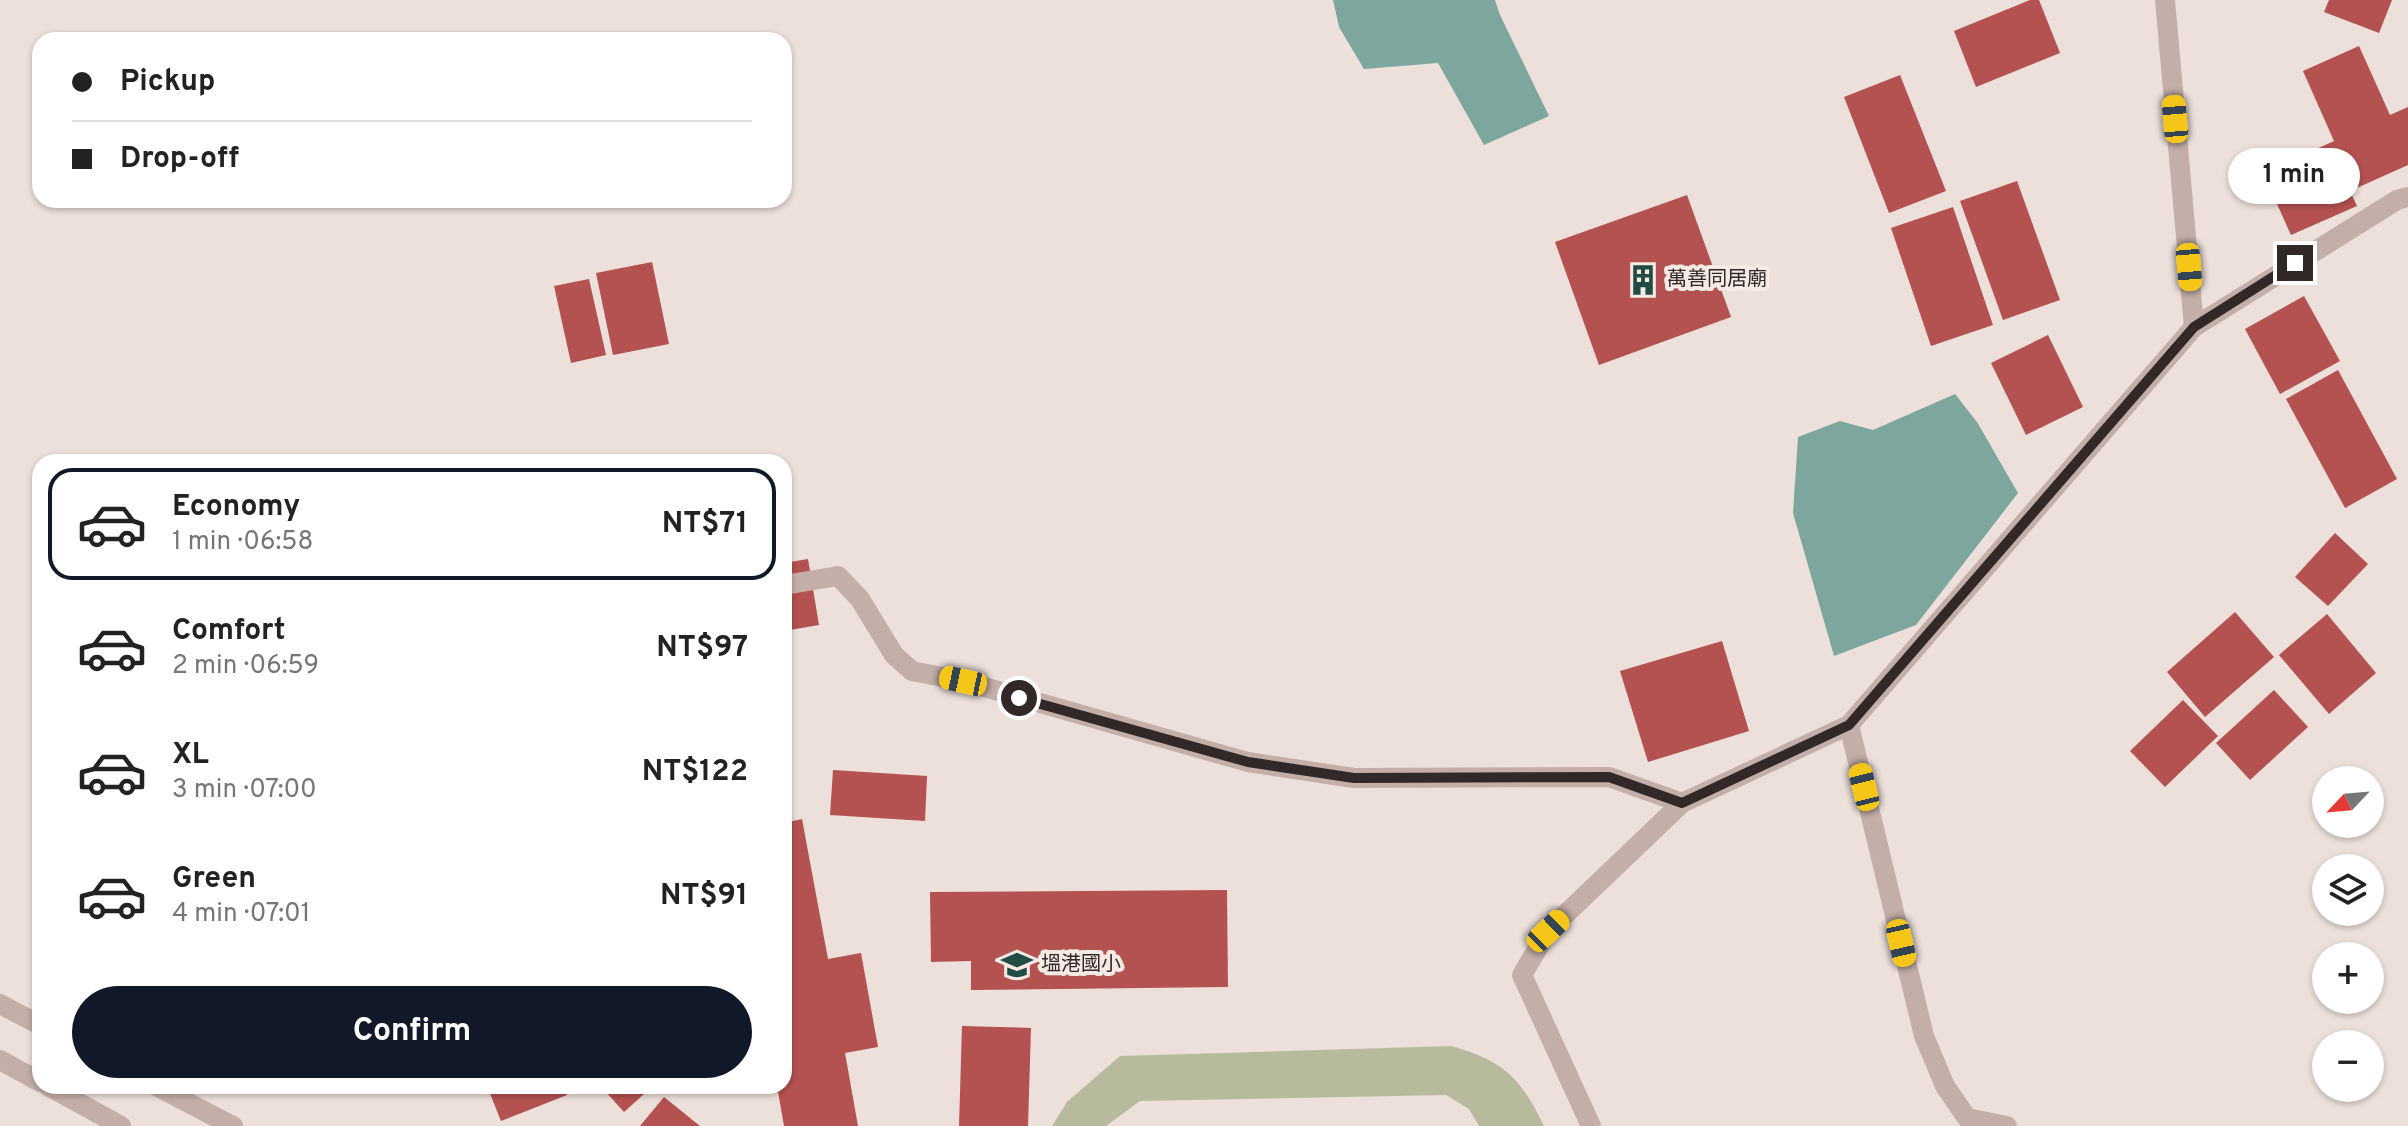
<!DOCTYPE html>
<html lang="en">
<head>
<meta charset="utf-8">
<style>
  :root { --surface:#fff; --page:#f6f6f6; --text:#222; --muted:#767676; --line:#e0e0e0; --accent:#111827 }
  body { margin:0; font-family:Overpass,"Noto Sans TC",sans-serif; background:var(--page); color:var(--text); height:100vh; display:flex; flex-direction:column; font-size:30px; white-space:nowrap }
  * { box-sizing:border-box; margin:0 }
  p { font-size:26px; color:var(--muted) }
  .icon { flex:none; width:44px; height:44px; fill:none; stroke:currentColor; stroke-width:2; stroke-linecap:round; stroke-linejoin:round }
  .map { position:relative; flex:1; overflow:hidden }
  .panel { position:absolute; left:32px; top:454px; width:760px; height:640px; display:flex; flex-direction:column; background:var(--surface); border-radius:24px; box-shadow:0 2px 6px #0004 }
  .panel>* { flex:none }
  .top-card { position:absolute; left:32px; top:32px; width:760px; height:176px; border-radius:24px; box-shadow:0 2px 6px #0004; display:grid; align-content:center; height:176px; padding:0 40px; background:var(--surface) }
  .needle { width:52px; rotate:244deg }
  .fabs { position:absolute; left:2312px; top:766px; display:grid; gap:16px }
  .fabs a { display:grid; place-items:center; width:72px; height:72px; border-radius:50%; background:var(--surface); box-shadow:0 2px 6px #0004; font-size:40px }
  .end { position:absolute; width:36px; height:36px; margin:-18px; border:10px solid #312827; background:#fff; box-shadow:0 0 0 4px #fff }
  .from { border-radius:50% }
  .bubble { position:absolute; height:56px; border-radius:28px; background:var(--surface); box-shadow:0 2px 6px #0004; font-size:26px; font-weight:700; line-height:56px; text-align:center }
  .car { position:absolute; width:24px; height:48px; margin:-24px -12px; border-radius:10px; box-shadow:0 0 6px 2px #0007; background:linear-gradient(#f5c518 24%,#345 0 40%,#f5c518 0 76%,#345 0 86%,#f5c518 0) }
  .top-card b { display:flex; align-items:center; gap:28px; height:76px; font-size:30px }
  .top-card b+b { border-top:2px solid var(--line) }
  .top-card i { width:20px; height:20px; background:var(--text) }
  ul { padding:14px 0 0; list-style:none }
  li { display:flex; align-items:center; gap:24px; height:112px; margin:0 16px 12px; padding:0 24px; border:4px solid transparent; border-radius:24px }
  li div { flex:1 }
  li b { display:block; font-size:30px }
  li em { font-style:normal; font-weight:700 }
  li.on { border-color:var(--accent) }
  li>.icon { width:72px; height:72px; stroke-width:1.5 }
  .cta { display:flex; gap:16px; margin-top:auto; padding:16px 40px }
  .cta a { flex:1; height:92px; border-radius:48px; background:var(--accent); color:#fff; font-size:32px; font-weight:700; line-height:92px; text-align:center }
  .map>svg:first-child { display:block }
</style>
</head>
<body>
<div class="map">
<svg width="2408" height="1126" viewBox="0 0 2408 1126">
  <rect width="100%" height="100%" fill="#ede0da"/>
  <path fill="#b7ba9c" d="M1451,1046C1504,1061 1520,1077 1544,1126H1479L1469,1109L1446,1095L1140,1101L1106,1126H1052L1067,1102L1120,1056Z"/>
  <path fill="#7da69e" d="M1333,0H1495L1500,15L1549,116L1484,145L1438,63L1364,69L1339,27Z
    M1955,394L1977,422L2018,493L1916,625L1834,656L1793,513L1798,437L1840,421L1873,430Z"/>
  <path fill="#b45151" d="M2030,0H2039L2060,53L1976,87L1954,31Z
    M2329,0H2392L2379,33L2324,12Z
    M2359,46L2390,115L2408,107V165L2350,191L2357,206L2291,235L2263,173L2334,141L2303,71Z
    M1900,75L1946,191L1889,213L1844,97Z
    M2017,181L2060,300L2003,320L1960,201Z
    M1687,195L1731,317L1599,365L1555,242Z
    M1953,207L1993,325L1931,346L1891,228Z
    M652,262L669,344L613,355L596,273Z
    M589,279L606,355L571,363L554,286Z
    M2304,296L2340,361L2280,394L2245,329Z
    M2048,335L2083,407L2026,435L1991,363Z
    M2338,370L2397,479L2345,508L2286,399Z
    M2335,533L2368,564L2328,606L2295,577Z
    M808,559L819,625L784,631V563Z
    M2235,612L2274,657L2205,717L2167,672Z
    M2327,614L2376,673L2329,714L2279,655Z
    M1722,641L1749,731L1648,762L1620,671Z
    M2274,690L2308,727L2250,780L2216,743Z
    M2183,700L2218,736L2165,787L2130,751Z
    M833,770L927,776L925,821L830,815Z
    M802,819L828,959L861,953L878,1047L845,1053L858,1126H784L777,1086H784V823Z
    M1227,890L1228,987L971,990V961L931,962L930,892Z
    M962,1026L1031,1028L1028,1126H959Z
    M487,1086H563L567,1095L501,1121Z
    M611,1086H653L624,1112L605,1091Z
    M664,1097L700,1126H640Z"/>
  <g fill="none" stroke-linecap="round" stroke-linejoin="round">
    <path stroke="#c3aea8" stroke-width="20" d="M0,1060L40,1082
      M48,1086L121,1126"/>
    <path stroke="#c3aea8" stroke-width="20" d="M2165,0L2194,327
      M784,585L838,576L860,599L894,655L912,671L963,681L1248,762L1354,778L1609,777L1682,803
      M1849,725L1924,1036L1945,1086L1967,1118L2007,1126
      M0,1004L40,1025
      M156,1086L233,1126
      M1591,1126L1522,975L1548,931L1682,803L1849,725L2194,327L2397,200L2408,197"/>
  </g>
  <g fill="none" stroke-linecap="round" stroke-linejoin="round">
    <path stroke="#312827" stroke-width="10" d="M1019,698L1248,762L1354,778L1609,777L1682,803L1849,725L2194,327L2295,263"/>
  </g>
  <defs>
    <symbol id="building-bare" viewBox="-9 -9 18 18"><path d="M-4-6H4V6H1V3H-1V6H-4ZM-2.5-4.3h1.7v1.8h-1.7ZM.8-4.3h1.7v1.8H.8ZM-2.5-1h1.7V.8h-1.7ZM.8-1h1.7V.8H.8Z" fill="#234c45" stroke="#f6eae5" stroke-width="2.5" paint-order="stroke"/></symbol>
    <symbol id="school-bare" viewBox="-9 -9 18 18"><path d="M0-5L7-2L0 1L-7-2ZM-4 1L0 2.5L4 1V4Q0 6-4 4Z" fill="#234c45" stroke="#f6eae5" stroke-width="2.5" paint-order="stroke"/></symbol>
  </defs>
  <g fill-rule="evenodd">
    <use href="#building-bare" x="1621" y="258" width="44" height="44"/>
    <use href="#school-bare" x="995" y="943" width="44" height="44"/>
  </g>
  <g text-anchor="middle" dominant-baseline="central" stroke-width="8" stroke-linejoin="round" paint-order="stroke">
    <g font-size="20" fill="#312827" stroke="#f6eae5" text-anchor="start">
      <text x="1667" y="280">萬善同居廟</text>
      <text x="1041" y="965">塭港國小</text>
    </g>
  </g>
</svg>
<div class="fabs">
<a><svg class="needle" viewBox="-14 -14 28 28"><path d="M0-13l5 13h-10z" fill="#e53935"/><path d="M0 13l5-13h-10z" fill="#767676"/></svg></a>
<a><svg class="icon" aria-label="layers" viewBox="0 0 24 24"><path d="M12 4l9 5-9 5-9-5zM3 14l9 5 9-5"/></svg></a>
<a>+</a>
<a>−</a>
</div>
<i class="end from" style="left:1019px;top:698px"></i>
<i class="end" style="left:2295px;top:263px"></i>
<div class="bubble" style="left:2228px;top:148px;width:132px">1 min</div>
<i class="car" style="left:2175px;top:119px;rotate:355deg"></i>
<i class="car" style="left:2189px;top:267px;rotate:175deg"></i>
<i class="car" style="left:963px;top:681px;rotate:282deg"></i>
<i class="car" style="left:1864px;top:787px;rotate:346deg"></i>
<i class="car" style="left:1548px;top:931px;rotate:46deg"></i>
<i class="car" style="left:1901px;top:943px;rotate:167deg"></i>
<div class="top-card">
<b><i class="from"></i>Pickup</b>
<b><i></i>Drop-off</b>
</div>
<section class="panel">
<ul>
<li class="on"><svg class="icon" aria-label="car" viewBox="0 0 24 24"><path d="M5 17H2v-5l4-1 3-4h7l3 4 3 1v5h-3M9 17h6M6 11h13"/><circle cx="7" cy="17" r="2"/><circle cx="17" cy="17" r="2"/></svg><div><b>Economy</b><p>1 min · 06:58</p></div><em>NT$71</em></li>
<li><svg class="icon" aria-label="car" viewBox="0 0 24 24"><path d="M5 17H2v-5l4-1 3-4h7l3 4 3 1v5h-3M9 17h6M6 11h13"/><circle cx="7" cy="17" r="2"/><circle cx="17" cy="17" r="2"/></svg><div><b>Comfort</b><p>2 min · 06:59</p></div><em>NT$97</em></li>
<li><svg class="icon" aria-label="car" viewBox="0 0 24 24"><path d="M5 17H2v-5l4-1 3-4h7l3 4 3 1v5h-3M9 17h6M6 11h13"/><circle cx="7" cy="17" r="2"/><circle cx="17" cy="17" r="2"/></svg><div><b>XL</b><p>3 min · 07:00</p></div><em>NT$122</em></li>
<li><svg class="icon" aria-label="car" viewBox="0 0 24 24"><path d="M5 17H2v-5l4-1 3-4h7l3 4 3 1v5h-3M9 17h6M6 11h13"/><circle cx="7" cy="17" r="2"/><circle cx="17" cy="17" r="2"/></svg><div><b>Green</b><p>4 min · 07:01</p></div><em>NT$91</em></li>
</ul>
<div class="cta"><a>Confirm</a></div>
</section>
</div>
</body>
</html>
